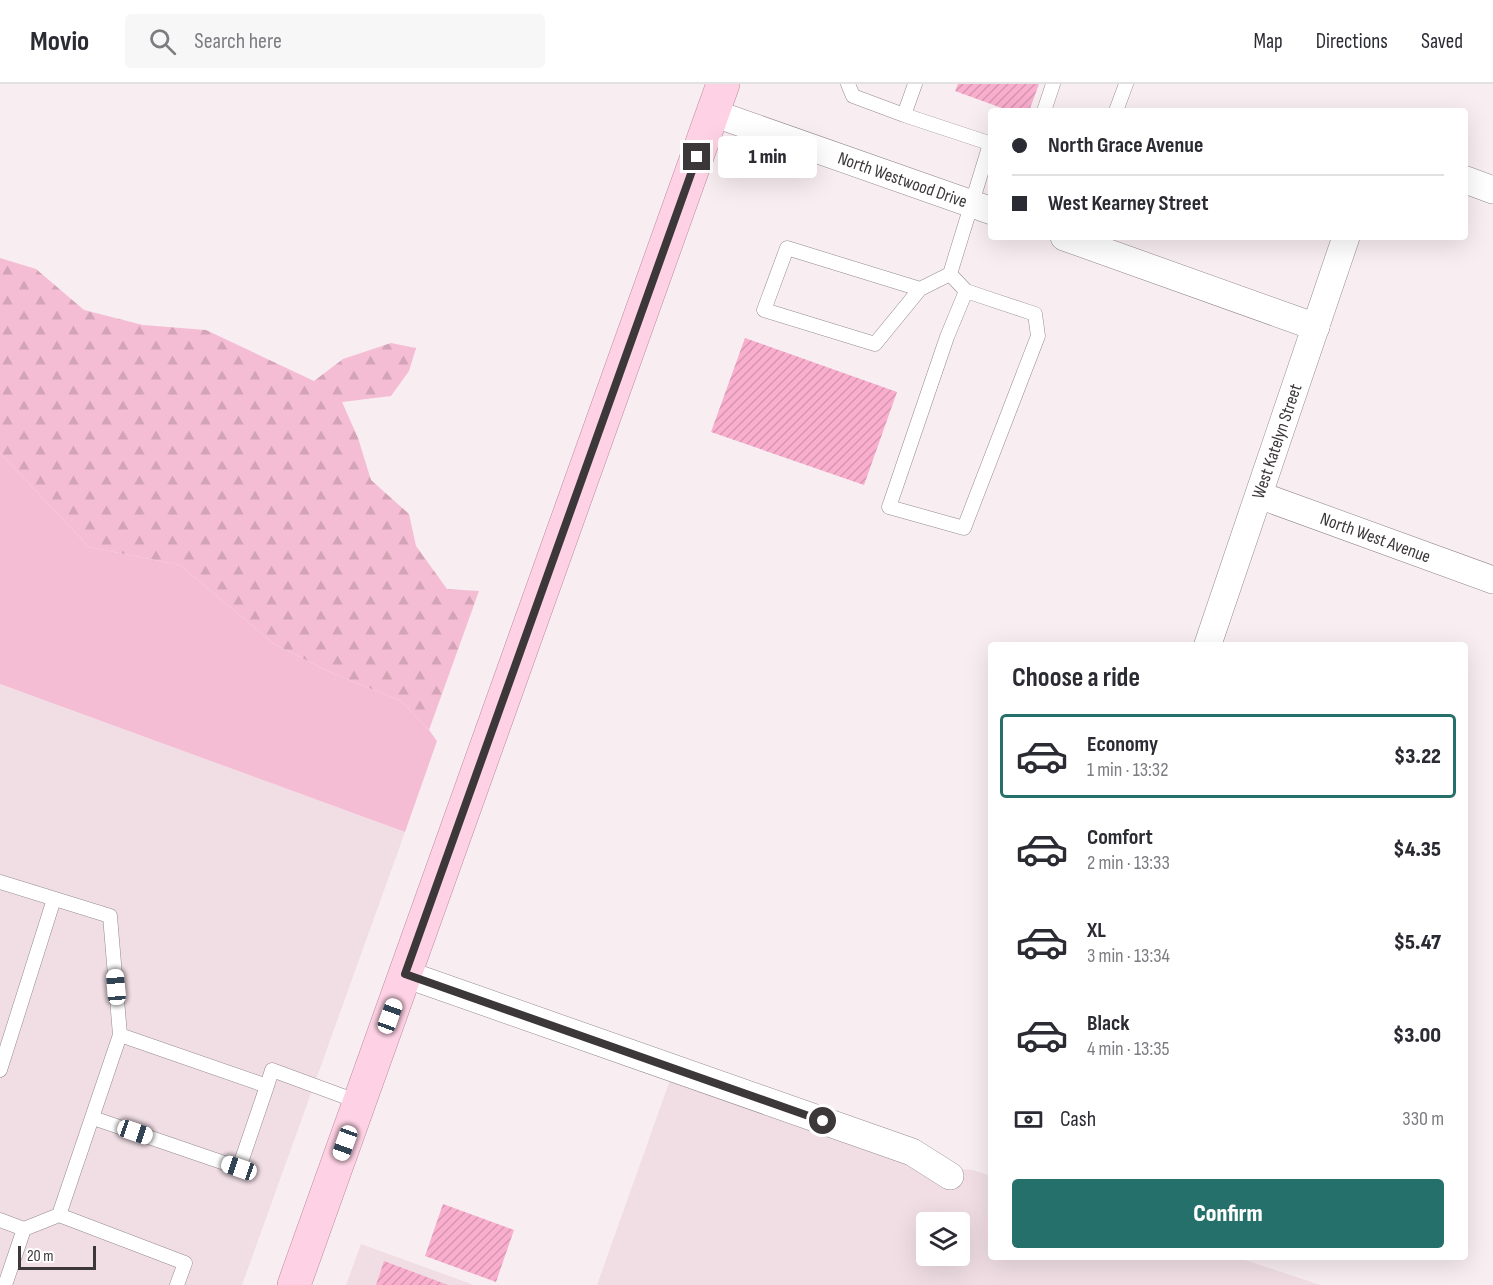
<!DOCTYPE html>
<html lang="en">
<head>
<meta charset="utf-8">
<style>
  :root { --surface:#fff; --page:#f7f7f7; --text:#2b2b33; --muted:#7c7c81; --line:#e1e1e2; --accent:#26706b }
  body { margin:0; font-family:"Sofia Sans Condensed",sans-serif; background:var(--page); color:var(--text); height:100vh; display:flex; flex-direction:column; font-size:22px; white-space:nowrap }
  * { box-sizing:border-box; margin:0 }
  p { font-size:20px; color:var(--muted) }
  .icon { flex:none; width:33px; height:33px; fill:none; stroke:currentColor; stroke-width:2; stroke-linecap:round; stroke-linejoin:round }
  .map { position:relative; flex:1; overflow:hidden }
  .details { position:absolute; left:988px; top:558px; width:480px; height:618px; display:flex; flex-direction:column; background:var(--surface); border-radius:6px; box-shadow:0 6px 24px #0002 }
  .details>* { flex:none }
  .guide { position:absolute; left:988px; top:24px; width:480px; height:132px; border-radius:6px; box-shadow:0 6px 24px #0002; display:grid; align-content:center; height:132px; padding:0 24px; background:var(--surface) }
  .controls { position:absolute; left:916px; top:1128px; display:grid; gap:12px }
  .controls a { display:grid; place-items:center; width:54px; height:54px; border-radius:6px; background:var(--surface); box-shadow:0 6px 24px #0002; font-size:30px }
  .scale { position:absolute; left:18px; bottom:15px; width:78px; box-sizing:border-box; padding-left:6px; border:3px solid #3c383a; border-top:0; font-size:16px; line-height:21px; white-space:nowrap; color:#3c383a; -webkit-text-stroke:4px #fff; paint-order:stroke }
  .end { position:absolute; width:27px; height:27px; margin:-14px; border:8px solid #3c383a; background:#fff; box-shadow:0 0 0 3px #fff }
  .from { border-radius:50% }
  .bubble { position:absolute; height:42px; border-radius:6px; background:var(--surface); box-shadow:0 6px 24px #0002; font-size:20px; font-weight:800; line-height:42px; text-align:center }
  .car { position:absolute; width:18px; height:36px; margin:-18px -9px; border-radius:8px; box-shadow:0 0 4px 2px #0007; background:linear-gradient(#fff 24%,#345 0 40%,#fff 0 76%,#345 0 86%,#fff 0) }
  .guide b { display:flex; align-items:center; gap:21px; height:57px; font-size:22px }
  .guide b+b { border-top:2px solid var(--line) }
  .guide i { width:15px; height:15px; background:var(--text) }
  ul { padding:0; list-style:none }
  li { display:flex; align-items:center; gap:18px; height:84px; margin:0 12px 9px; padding:0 12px; border:3px solid transparent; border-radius:6px }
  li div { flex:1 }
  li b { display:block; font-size:22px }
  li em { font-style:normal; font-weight:800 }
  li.on { border-color:var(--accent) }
  li>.icon { width:54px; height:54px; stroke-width:1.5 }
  h2 { padding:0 24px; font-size:27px; line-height:72px }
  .pay { display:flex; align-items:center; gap:15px; height:66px; padding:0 24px; font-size:22px }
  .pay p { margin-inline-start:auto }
  .action { display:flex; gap:12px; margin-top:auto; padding:12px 24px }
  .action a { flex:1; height:69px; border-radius:6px; background:var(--accent); color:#fff; font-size:24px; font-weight:800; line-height:69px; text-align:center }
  header { display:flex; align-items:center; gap:36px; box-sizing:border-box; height:84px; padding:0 30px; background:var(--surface); border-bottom:2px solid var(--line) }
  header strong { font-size:28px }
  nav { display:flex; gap:33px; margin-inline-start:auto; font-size:21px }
  .search { width:420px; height:54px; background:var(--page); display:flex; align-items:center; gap:15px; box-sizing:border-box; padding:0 21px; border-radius:6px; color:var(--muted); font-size:22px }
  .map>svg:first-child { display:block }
</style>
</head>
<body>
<header>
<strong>Movio</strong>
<div class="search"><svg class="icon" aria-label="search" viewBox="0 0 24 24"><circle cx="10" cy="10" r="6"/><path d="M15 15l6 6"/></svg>Search here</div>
<nav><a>Map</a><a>Directions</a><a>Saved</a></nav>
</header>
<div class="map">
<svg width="1493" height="1201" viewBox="0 0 1493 1201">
  <defs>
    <pattern id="forest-firs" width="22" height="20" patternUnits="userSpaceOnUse" patternTransform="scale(1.5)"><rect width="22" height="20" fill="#f5bdd3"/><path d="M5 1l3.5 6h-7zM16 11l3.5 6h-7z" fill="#d3a3b6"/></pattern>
    <pattern id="building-hatch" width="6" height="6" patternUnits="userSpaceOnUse" patternTransform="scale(1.5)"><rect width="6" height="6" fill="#f9aecd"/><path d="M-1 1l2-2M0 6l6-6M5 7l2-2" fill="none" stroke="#d696b1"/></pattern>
  </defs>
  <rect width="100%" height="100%" fill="#f8edf1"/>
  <path fill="#f1dee5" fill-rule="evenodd" d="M0,600L405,748L242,1201H0Z
    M670,996L907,1080L973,1086L991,1092L992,1173H1236L1320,1201H597ZM927,1138H960V1172H927Z
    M361,1160L474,1201H346Z"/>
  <path fill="#f5bdd3" d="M0,369L89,463L180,481L274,560L330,588L401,617L429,646L437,657L405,748L0,600Z"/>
  <path fill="url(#forest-firs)" d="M0,174L36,185L84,226L143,241L206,246L314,297L343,275L391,259L416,264L409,287L391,312L342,318L358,354L371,396L409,430L416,462L447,505L479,507L429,646L401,617L330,588L274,560L180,481L89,463L0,369Z"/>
  <path fill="url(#building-hatch)" d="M958,0H1039L1029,27H1010L955,7Z
    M745,254L897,308L864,401L711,348Z
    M443,1120L514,1146L496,1198L425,1172Z
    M384,1177L448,1201H376Z"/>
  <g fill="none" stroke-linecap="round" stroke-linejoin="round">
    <defs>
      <path id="service" d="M848,0L853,12L904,31
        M915,0L904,31L992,60
        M1044,27L1053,0
        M1116,27L1126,0
        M950,190L966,207L1035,230L1038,252L964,444L889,423L947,253L966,207
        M920,205L875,260L764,226L787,164L920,205L950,190L990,60
        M0,798L110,832L120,951
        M0,986L54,815
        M93,1034L239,1084L267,1002
        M59,1131L185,1179L177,1201
        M0,1136L24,1145
        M5,1201L24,1145L59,1131L120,951L267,1002L272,986L359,1018"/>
      <g id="minor">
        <path id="s1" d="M713,29L992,127"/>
        <path d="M1466,96L1493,106"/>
        <path d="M1064,153L1316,243"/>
        <path id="s2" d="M1259,411L1493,496"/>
        <path id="s3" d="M1208,560L1346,153"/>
        <path d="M405,890L912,1068L950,1092"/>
      </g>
      <path id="primary" d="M294,1201L723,0"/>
    </defs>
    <use href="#service" stroke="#958b8f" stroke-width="15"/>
    <use href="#minor" stroke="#958b8f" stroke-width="28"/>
    <use href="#primary" stroke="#b9899d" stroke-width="34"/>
    <use href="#service" stroke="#fff" stroke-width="14"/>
    <use href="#minor" stroke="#fff" stroke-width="27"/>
    <use href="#primary" stroke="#fed2e4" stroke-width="33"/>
  </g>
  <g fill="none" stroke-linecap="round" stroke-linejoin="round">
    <path stroke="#3c383a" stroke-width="8" d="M697,73L405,890L823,1037"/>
  </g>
  <g text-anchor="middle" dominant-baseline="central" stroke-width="4.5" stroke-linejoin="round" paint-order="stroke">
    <g font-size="18" fill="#3c383a" stroke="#fff">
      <text stroke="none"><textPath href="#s1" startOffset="201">North Westwood Drive</textPath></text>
      <text stroke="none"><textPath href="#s3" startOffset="214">West Katelyn Street</textPath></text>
      <text stroke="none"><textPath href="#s2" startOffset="124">North West Avenue</textPath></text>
    </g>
  </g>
</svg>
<div class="controls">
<a><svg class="icon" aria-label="layers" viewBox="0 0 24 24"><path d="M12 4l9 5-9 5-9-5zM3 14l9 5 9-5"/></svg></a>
</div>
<div class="scale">20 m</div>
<i class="end from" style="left:823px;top:1037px"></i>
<i class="end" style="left:697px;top:73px"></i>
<div class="bubble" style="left:718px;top:52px;width:99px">1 min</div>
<i class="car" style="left:116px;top:903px;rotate:355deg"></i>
<i class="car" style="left:390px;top:932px;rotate:20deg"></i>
<i class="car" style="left:135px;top:1048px;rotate:109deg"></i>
<i class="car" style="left:345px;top:1059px;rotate:200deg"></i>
<i class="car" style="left:239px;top:1084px;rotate:289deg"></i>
<div class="guide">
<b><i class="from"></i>North Grace Avenue</b>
<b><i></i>West Kearney Street</b>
</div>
<section class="details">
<h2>Choose a ride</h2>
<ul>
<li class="on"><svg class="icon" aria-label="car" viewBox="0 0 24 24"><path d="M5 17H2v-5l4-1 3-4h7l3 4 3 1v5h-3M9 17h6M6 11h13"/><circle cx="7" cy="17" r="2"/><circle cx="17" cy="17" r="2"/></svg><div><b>Economy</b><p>1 min · 13:32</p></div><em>$3.22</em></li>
<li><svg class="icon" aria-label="car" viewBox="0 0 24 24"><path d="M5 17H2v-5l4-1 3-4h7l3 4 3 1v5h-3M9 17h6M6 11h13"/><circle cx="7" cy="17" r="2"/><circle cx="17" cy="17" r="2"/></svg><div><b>Comfort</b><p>2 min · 13:33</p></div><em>$4.35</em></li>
<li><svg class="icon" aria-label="car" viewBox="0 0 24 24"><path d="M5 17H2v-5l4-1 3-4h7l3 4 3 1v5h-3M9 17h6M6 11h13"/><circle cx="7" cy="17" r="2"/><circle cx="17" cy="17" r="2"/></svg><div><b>XL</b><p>3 min · 13:34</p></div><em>$5.47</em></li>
<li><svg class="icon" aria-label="car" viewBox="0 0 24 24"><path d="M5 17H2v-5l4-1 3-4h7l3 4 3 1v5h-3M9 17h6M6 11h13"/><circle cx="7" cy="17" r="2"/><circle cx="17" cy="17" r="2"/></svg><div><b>Black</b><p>4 min · 13:35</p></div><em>$3.00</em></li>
</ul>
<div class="pay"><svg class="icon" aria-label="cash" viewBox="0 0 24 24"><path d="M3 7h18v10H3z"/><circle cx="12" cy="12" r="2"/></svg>Cash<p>330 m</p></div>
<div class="action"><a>Confirm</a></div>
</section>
</div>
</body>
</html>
